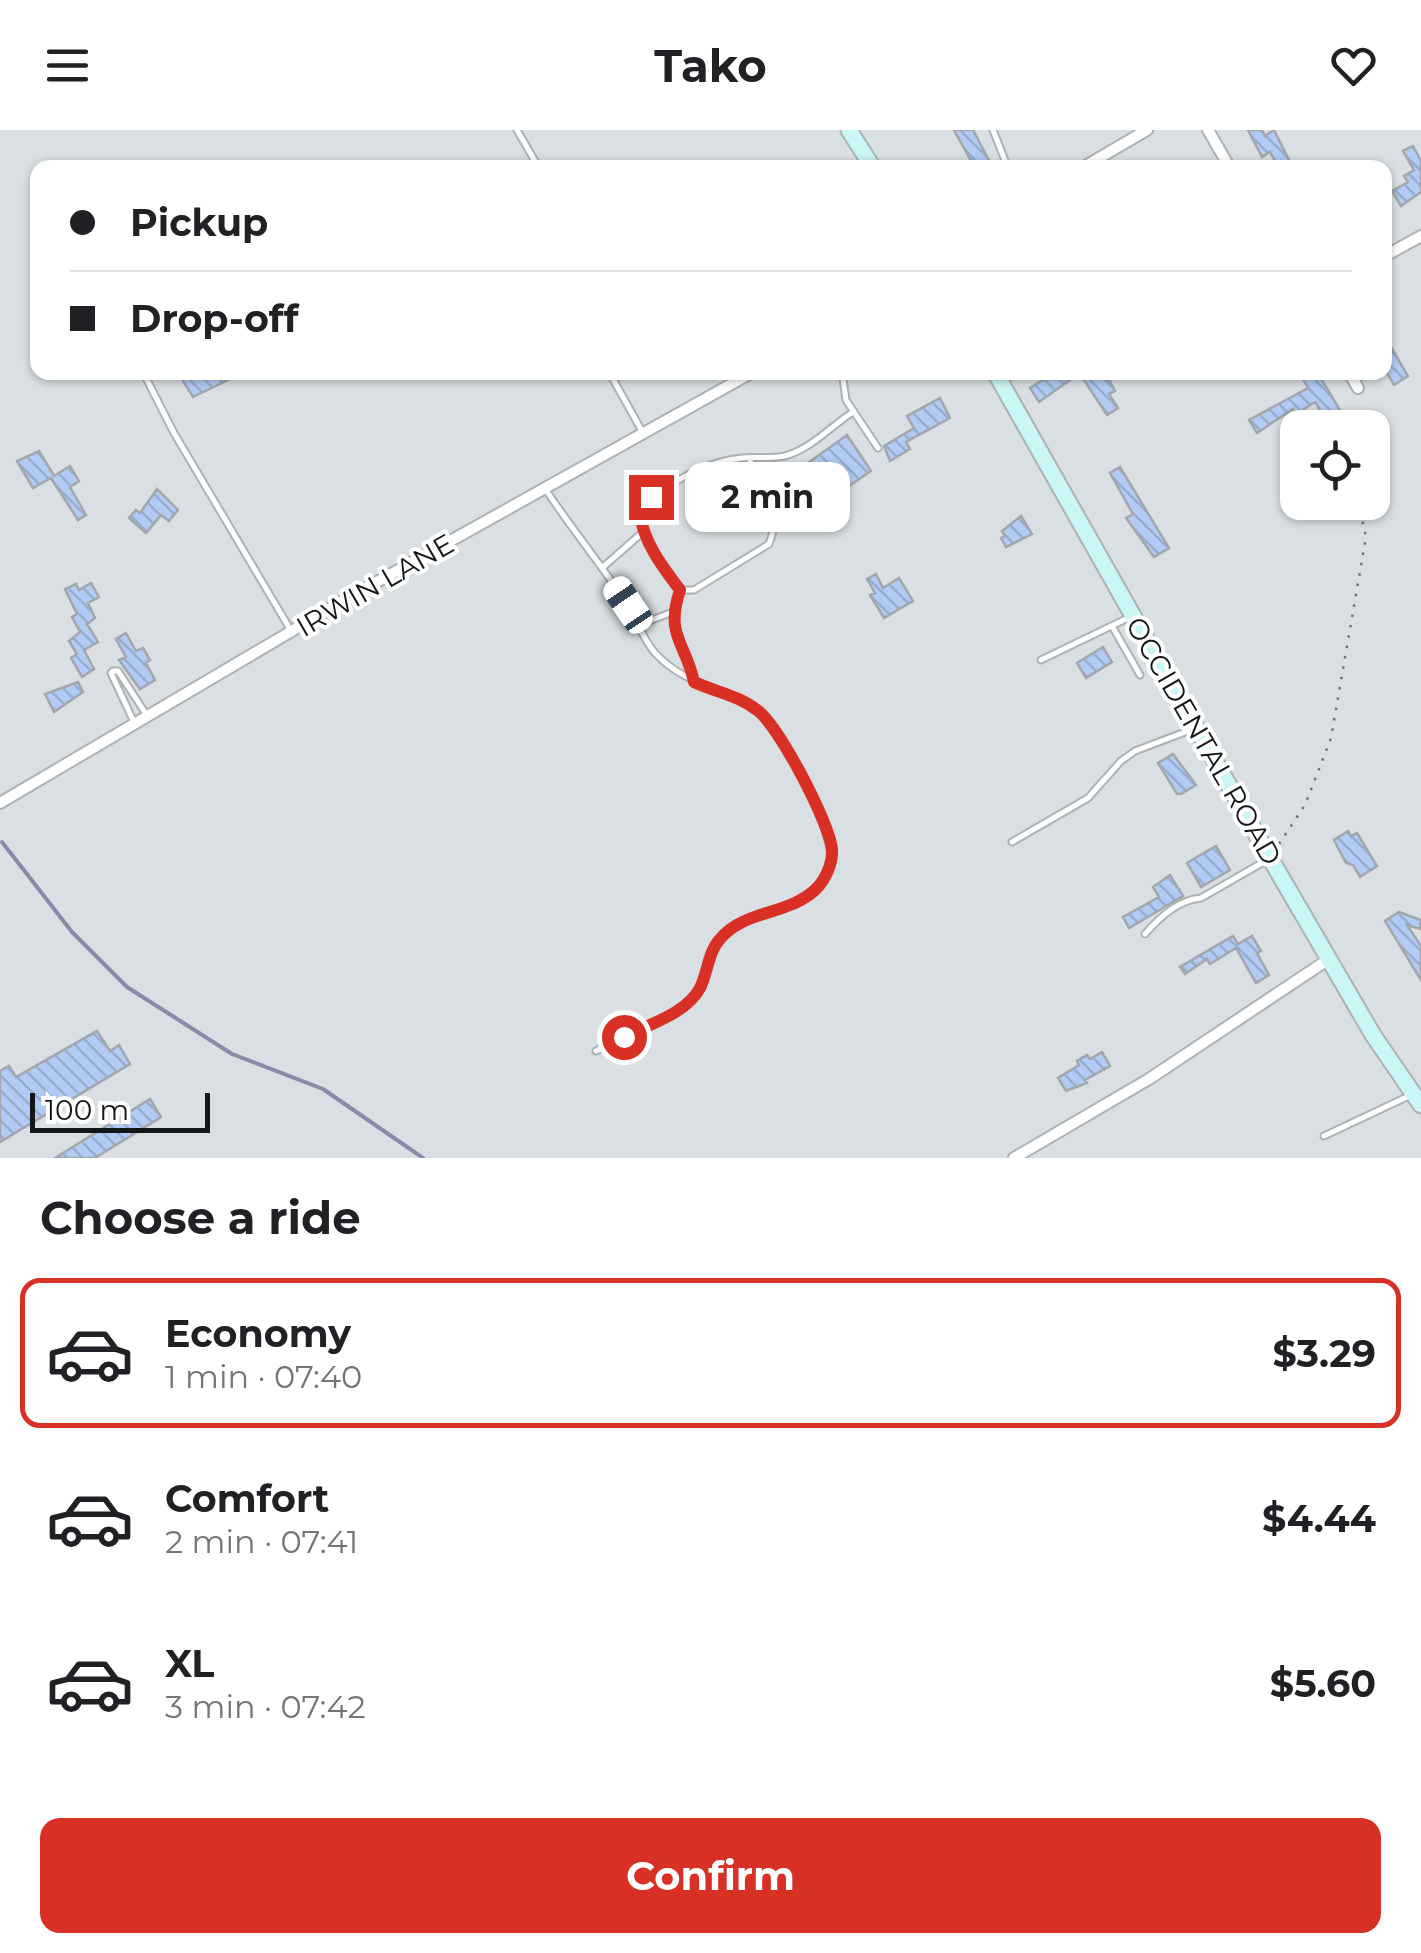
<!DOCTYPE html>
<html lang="en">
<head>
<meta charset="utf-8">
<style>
  :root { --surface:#fff; --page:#f6f6f6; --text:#202124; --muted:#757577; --line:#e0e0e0; --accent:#d93025 }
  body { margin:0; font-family:Montserrat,sans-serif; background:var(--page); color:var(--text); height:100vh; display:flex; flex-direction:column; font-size:38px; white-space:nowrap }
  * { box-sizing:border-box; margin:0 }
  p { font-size:32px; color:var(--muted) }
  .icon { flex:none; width:55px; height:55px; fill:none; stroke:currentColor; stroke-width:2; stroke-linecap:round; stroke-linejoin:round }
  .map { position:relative; height:1028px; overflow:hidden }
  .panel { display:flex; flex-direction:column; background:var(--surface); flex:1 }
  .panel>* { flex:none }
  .banner { position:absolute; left:30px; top:30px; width:1362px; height:220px; border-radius:20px; box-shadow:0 2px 8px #0004; display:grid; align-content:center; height:220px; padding:0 40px; background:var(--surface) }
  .buttons { position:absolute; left:1280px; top:280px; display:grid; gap:20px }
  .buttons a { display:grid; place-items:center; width:110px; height:110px; border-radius:20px; background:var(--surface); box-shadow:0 2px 8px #0004; font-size:50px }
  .scale { position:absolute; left:30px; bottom:25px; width:180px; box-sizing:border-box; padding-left:10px; border:5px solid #131617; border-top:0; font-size:28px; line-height:35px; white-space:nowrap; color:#131617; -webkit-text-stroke:8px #fff; paint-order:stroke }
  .end { position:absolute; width:45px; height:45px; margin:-22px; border:12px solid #d93025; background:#fff; box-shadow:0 0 0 5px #fff }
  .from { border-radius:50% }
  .bubble { position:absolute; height:70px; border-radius:20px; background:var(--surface); box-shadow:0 2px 8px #0004; font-size:32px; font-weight:700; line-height:70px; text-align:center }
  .car { position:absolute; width:30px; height:60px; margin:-30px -15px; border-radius:12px; box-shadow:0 0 8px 2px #0007; background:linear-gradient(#fff 24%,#345 0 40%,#fff 0 76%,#345 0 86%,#fff 0) }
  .banner b { display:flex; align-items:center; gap:35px; height:95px; font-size:38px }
  .banner b+b { border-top:2px solid var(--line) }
  .banner i { width:25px; height:25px; background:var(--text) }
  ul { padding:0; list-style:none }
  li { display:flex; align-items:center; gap:30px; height:150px; margin:0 20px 15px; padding:0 20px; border:5px solid transparent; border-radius:20px }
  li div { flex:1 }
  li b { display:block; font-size:38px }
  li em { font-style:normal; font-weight:700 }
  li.selected { border-color:var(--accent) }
  li>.icon { width:90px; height:90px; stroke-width:1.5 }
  h2 { padding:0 40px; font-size:45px; line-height:120px }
  .cta { display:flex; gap:20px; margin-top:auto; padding:20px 40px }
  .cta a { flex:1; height:115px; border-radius:20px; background:var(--accent); color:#fff; font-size:40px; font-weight:700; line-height:115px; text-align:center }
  header { display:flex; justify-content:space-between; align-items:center; height:130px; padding:0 40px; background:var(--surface); font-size:45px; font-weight:700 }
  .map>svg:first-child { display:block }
</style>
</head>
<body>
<header><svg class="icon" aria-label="menu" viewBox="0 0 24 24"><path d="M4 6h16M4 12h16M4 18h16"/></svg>Tako<svg class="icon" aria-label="heart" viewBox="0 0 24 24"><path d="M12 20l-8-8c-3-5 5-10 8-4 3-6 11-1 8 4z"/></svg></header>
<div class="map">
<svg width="1421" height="1028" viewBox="0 0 1421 1028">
  <defs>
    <pattern id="building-back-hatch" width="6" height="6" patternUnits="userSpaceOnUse" patternTransform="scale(2.5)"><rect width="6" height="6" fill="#b1cbf4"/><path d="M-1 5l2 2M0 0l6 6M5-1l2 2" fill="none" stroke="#97aed0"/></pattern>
  </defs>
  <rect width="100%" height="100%" fill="#d9dfe2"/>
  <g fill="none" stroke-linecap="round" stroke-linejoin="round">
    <path stroke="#8d89a9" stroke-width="4" d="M2,712L72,802L127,857L232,924L323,959L423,1028"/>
  </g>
  <path fill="url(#building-back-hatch)" stroke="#a3a7ab" stroke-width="2.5" d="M954,0H973L993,38H975Z
    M1248,0H1262L1265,6L1274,0L1289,30L1278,36L1270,22L1262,27Z
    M1413,16L1421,31V62L1401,76L1392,61L1408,52L1404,46L1414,40L1403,21Z
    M1385,207L1408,246L1394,255L1385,240Z
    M187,242H224L228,250L193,267L180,246Z
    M1065,242L1080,243L1039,272L1030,258L1054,243L1057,248Z
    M1091,242H1105L1115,261L1109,264L1118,278L1107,285L1082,247Z
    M1299,242H1317L1343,285L1329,294L1315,272L1296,284L1293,279L1257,303L1249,290L1308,258Z
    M940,268L950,288L906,312L910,319L890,331L884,316L914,298L907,286Z
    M847,305L871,341L842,361L844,363L837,369L808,333Z
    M39,321L54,346L70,336L79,351L70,357L86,385L78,390L51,348L33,358L17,331Z
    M1120,337L1169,418L1154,427L1126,388L1133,384L1110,343Z
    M157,359L178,380L169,391L161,385L146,403L129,388L136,380L140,383Z
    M1021,386L1032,404L1006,417L1001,408L1005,406L1002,401Z
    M876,444L883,458L899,448L913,471L884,488L870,465L875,463L867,449Z
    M91,453L99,467L88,473L95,488L87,494L98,512L84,520L94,539L82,547L71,528L77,524L69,511L80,502L72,487L77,484L65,459L76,454L79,460Z
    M126,503L136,521L143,518L150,530L146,533L155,550L140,559L119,530L126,527L116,509Z
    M1103,517L1112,532L1086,548L1077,533Z
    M78,552L83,562L54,582L45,564Z
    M1173,624L1196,655L1181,664H1177L1158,633Z
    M1348,701L1351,706L1357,703L1377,736L1360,747L1353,735L1346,733L1334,710Z
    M1216,716L1230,740L1201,757L1187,733Z
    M1170,745L1183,766L1129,798L1123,787L1159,767L1153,757Z
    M1399,782L1421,790L1420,799L1407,795L1421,816V850L1385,791Z
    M1233,806L1238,814L1252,806L1261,821L1257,823L1269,845L1256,853L1236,818L1210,834L1207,829L1185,844L1180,837Z
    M97,901L110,921L119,915L130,934L0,1012V941L9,936L16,947Z
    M1102,922L1110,936L1085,950L1087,953L1066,961L1058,948L1079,935L1077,931L1087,925L1090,929Z
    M150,969L161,987L95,1028H55Z"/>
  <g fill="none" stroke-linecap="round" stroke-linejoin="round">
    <defs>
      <path id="lane" d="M517,0L539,38
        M993,0L1008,38
        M143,242L174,303L290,499
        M609,242L643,303
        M842,242L846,270L878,318
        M750,328C751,336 751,345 754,353C763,383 784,373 769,414L694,460H680C661,435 644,413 639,381C662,355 707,331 742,328C757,326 774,330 788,325C813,317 831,296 853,282
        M546,360C571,398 600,433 625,471C636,488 642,508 655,523C689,560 730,555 760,582C783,603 840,709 829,737C813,781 761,776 730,800C708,817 710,845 695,866C679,888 622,908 596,921
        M602,438L643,402
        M680,460C665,506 685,511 694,552
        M638,495L673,482
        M1112,496L1140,545
        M1041,530L1130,487
        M134,592L111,543L113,541H118L146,584
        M1012,712L1088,668L1121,631L1135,621L1193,599
        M1145,804C1160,787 1178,770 1201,768L1267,730
        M1324,1006L1411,965"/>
      <path id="street" d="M1208,0L1230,38
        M1082,38L1147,0
        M1385,126L1421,106
        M1349,242L1358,258
        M0,673L341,472L753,242
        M1014,1028L1149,949L1329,829"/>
      <path id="secondary" d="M849,0L873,38
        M995,242L1270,728L1373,905L1421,975"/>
    </defs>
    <use href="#lane" stroke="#acb2b5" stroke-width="9"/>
    <use href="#street" stroke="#acb2b5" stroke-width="14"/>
    <use href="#secondary" stroke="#acb2b5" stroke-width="19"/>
    <path stroke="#6f7476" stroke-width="2.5" stroke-dasharray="2.5 8" stroke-linecap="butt" d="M1279,714L1305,675L1331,608L1366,407L1358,372"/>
    <use href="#lane" stroke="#fff" stroke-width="5"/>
    <use href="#street" stroke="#fff" stroke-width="10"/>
    <use href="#secondary" stroke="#cbf6f6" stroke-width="15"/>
  </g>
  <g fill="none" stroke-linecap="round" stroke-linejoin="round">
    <path stroke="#d93025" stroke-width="12" d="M624,907C649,894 686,884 700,858C708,842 708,822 720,809C744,780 788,785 815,760C825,751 833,733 832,719C829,692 779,596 757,580C738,565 715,562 694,552C685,511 665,506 680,460C661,435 644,413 639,381L651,367"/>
  </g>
  <g text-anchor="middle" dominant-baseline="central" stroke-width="8" stroke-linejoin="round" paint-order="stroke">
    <g font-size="28" fill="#131617" stroke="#fff">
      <text transform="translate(375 455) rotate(-30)">IRWIN LANE</text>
      <text transform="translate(1204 611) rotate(60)">OCCIDENTAL ROAD</text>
    </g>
  </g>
</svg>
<div class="buttons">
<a><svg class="icon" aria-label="locate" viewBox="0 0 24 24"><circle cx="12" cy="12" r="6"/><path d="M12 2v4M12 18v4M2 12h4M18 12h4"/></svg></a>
</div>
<div class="scale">100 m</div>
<i class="end from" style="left:624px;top:907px"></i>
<i class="end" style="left:651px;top:367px"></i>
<div class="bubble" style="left:685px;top:332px;width:165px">2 min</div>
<i class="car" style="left:628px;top:475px;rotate:326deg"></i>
<div class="banner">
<b><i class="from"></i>Pickup</b>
<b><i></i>Drop-off</b>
</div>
</div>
<section class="panel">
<h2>Choose a ride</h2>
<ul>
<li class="selected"><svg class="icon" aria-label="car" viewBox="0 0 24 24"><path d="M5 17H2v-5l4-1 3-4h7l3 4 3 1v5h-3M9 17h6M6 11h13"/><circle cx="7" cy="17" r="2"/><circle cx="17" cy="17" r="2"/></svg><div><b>Economy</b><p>1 min · 07:40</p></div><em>$3.29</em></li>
<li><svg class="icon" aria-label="car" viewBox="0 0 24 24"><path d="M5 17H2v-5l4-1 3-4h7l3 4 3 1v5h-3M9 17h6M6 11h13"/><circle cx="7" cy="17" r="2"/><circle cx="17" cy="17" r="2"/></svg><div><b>Comfort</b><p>2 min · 07:41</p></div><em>$4.44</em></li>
<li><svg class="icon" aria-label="car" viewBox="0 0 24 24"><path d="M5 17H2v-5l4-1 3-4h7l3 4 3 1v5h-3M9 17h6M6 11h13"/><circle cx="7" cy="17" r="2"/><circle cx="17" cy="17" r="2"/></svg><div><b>XL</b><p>3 min · 07:42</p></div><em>$5.60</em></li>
</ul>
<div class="cta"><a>Confirm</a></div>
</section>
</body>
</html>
